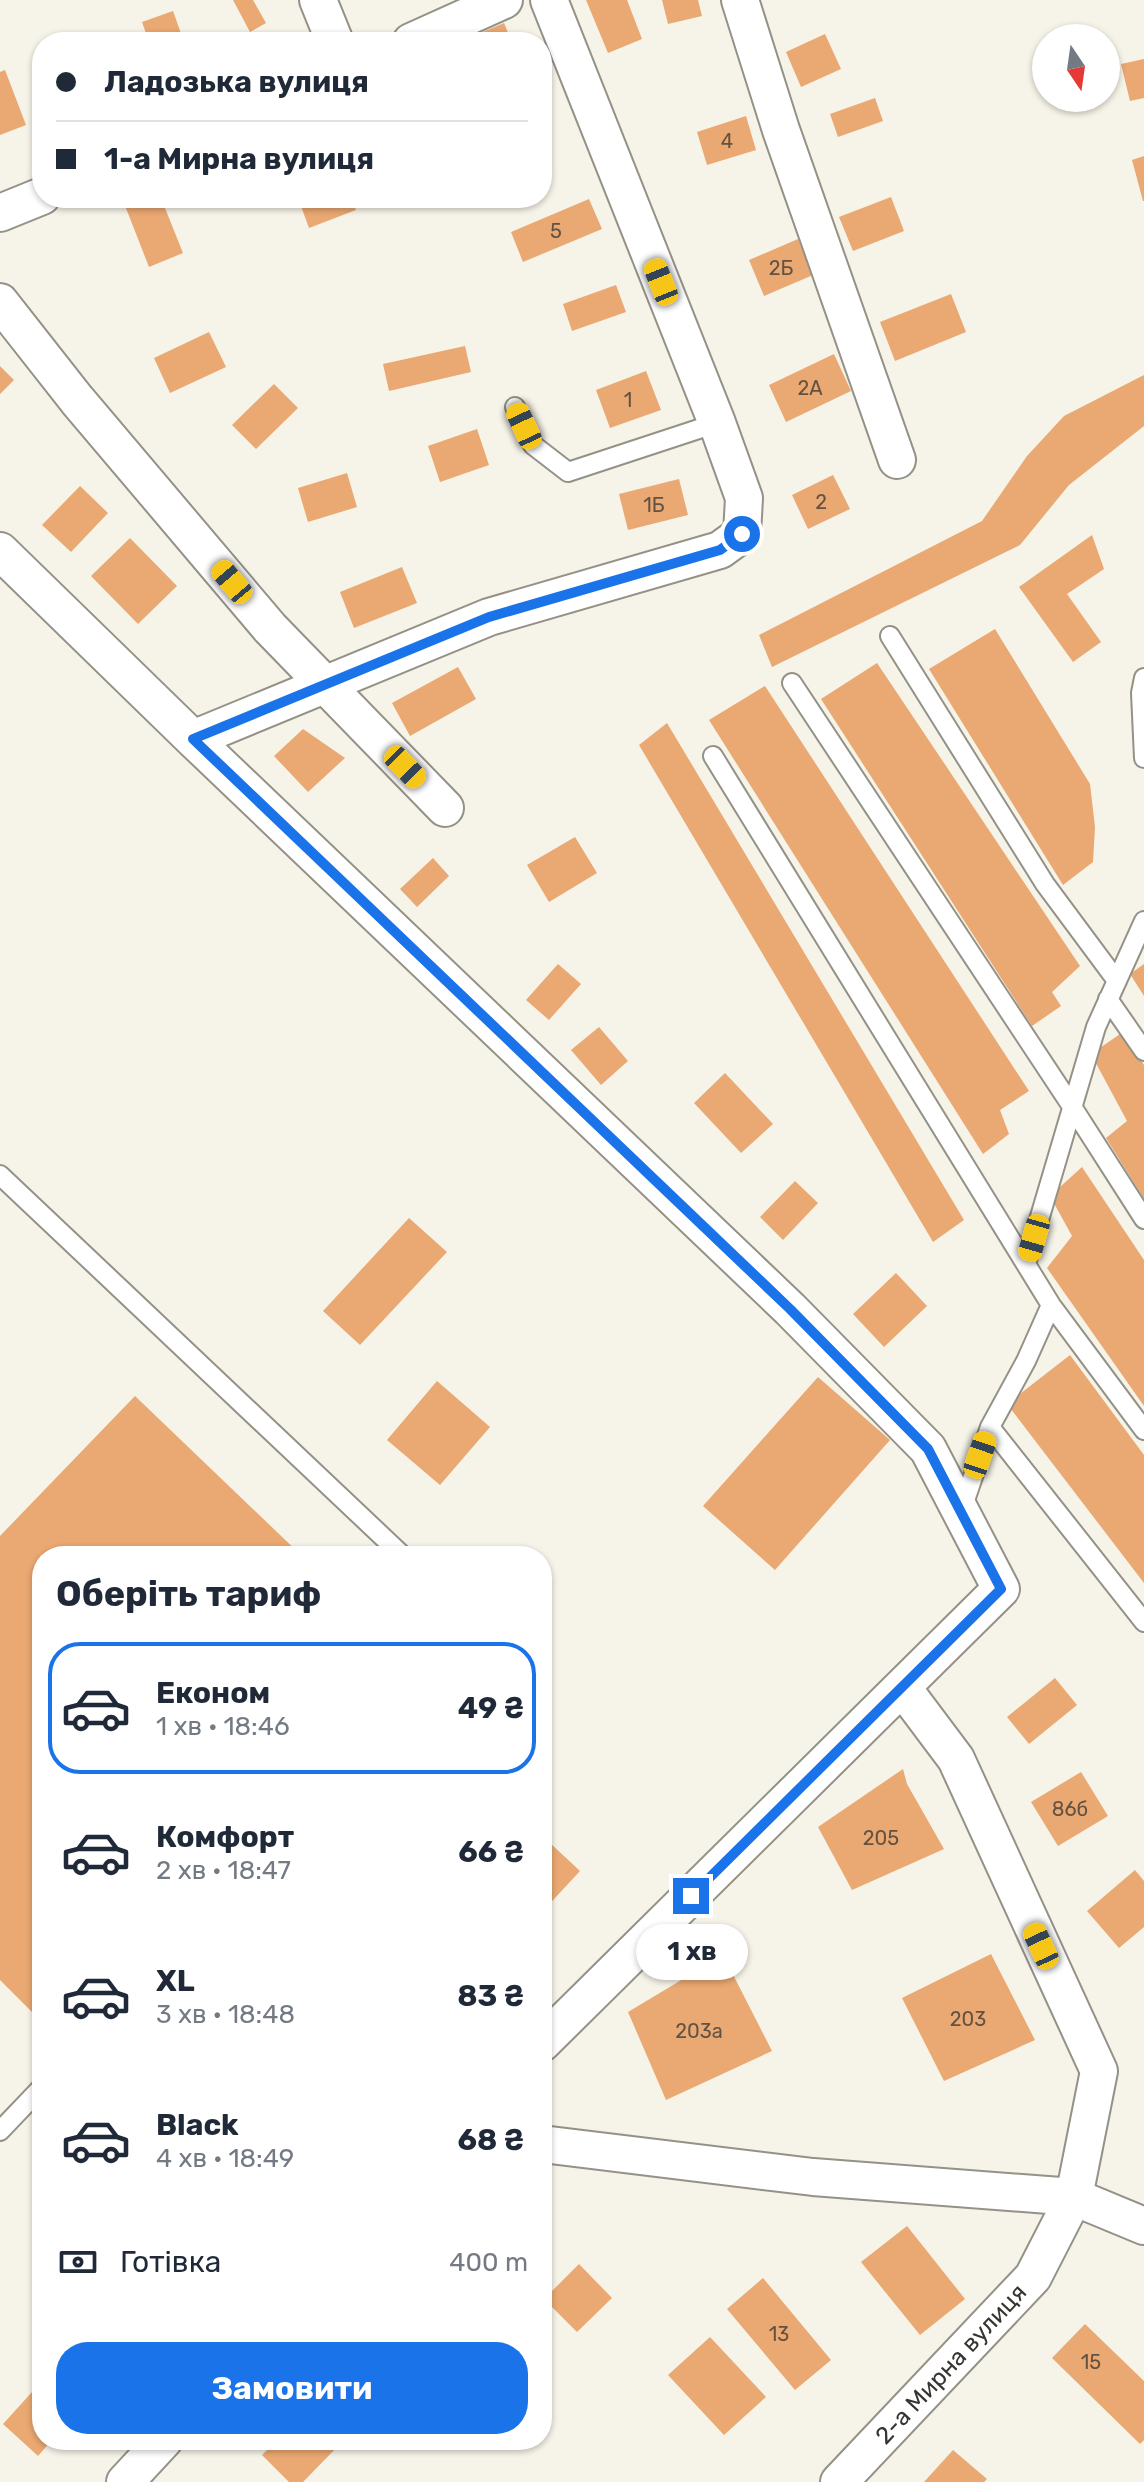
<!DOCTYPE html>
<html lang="uk">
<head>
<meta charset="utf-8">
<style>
  :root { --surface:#fff; --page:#f6f6f7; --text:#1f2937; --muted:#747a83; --line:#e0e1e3; --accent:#1a73e8 }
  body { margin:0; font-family:Rubik,sans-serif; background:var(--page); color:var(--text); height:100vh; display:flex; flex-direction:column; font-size:30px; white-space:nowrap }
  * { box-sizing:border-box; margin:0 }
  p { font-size:26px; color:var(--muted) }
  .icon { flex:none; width:44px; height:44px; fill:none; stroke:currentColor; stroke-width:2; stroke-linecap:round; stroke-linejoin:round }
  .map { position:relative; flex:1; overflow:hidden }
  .side { position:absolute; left:32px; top:1546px; width:520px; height:904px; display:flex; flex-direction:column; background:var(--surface); border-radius:32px; box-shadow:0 2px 6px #0004 }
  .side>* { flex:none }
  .banner { position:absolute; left:32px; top:32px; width:520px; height:176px; border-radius:32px; box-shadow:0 2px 6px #0004; display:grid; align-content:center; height:176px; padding:0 24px; background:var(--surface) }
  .needle { width:52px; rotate:167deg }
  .buttons { position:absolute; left:1032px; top:24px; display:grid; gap:16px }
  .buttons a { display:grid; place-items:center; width:88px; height:88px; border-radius:50%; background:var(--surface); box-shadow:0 2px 6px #0004; font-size:40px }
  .end { position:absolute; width:36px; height:36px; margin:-18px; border:10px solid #1a73e8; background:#fff; box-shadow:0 0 0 4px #fff }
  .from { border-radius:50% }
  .bubble { position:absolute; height:56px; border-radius:28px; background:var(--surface); box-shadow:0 2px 6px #0004; font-size:26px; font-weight:700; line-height:56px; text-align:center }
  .car { position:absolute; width:24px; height:48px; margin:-24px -12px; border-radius:10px; box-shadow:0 0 6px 2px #0007; background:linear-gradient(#f5c518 24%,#345 0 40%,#f5c518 0 76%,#345 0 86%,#f5c518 0) }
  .banner b { display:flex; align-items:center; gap:28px; height:76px; font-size:30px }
  .banner b+b { border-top:2px solid var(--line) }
  .banner i { width:20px; height:20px; background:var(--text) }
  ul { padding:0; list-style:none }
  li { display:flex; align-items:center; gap:24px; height:132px; margin:0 16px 12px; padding:0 8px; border:4px solid transparent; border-radius:32px }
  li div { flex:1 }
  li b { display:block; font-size:30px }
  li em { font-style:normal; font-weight:700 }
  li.active { border-color:var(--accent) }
  li>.icon { width:72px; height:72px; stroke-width:1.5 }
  h2 { padding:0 24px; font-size:36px; line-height:96px }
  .pay { display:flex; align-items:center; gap:20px; height:88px; padding:0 24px; font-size:30px }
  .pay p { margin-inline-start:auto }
  .button { display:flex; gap:16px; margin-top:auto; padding:16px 24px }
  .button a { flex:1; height:92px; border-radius:32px; background:var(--accent); color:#fff; font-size:32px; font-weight:700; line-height:92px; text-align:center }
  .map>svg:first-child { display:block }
</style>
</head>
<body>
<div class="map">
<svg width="1144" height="2482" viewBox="0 0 1144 2482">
  <rect width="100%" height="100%" fill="#f6f3e8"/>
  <path fill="#eaa872" d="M233,0H253L266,23L250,32Z
    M586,0H627L642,39L608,53Z
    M662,0H698L702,16L668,24Z
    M173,11L184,42H149L142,22Z
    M504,23L512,42H473L471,37Z
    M825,34L841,69L801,87L786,52Z
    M1144,59V98L1130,101L1121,64Z
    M5,70L26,125L0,135V72Z
    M875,98L883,121L838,137L830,114Z
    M746,116L756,150L707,165L697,132Z
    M1144,156V201H1143L1132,160Z
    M891,197L904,231L853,251L839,217Z
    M122,198H161L183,253L149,267Z
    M298,198H351L356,210L309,228Z
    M589,199L602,229L523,262L511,232Z
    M798,239L813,275L764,296L749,260Z
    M616,285L626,312L572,331L563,304Z
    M951,294L966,332L895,361L880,322Z
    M209,332L226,367L170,393L154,358Z
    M465,346L471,372L389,391L383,364Z
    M834,354L851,391L786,422L769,385Z
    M0,366L14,380L0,394Z
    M646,371L661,410L610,428L596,390Z
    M1144,375V426L1069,485L1020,545L772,667L759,635L982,521L1027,456L1064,416Z
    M274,384L298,408L256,449L232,425Z
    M477,429L489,465L440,482L428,446Z
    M347,473L357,507L308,522L298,488Z
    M833,475L850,509L808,529L792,495Z
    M679,479L688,515L628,530L619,494Z
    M80,486L108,513L71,552L42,525Z
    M1092,535L1104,569L1067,594L1101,642L1073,662L1019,587Z
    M130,538L177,586L138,624L91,576Z
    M402,567L417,603L354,628L340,592Z
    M995,629L1090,784L1095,827L1093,862L1063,885L929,669Z
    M877,663L1080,966L1052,992L1061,1006L1032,1026L821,699Z
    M458,667L476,699L410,736L392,703Z
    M765,686L1029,1091L1000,1110L1009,1134L983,1154L709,720Z
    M667,723L964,1220L933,1242L639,745Z
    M303,729L345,758L308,792L274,756Z
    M575,837L597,873L549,902L527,865Z
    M433,858L449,876L417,907L400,889Z
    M558,964L581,984L549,1020L526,1000Z
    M1144,964V996L1130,974Z
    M599,1027L628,1061L601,1085L571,1050Z
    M1123,1032L1144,1065V1199L1106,1138L1127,1121L1091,1054Z
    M725,1073L773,1124L741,1153L694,1103Z
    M1082,1167L1144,1260V1406L1047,1268L1072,1236L1050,1196Z
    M795,1181L818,1203L783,1240L760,1217Z
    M409,1218L447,1252L360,1345L323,1311Z
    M896,1273L927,1306L884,1347L853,1314Z
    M1070,1355L1144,1455V1583L1007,1404Z
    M818,1377L890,1440L775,1570L703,1506Z
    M437,1381L490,1427L440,1485L387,1440Z
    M135,1396L302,1556H42V2006L34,2014L0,1980V1536Z
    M1055,1678L1077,1705L1029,1744L1007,1717Z
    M903,1769L907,1784L944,1849L852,1890L818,1827Z
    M1081,1772L1108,1816L1058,1846L1031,1802Z
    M549,1842L580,1871L542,1912V1850Z
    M1135,1870L1144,1881V1927L1119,1948L1087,1911Z
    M991,1954L1035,2040L944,2081L902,1998Z
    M723,1955L772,2051L666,2100L628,2012Z
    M907,2226L965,2299L920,2335L861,2262Z
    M579,2264L612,2298L577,2332L544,2299Z
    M763,2278L831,2360L795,2390L727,2309Z
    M1085,2324L1144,2381V2440L1140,2444L1052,2358Z
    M710,2337L766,2397L724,2435L668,2375Z
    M42,2381V2440H52L38,2456L3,2424Z
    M277,2440H344L303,2482H289L262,2455Z
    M953,2450L987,2479L984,2482H924Z"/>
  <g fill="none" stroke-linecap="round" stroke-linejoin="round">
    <defs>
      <path id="lane" d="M515,407L533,445L568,472L717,423
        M890,636L1045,884L1117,981
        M1144,678L1141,693L1144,758
        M792,683L1071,1105L1144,1219
        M713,756L1051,1305L1144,1430
        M1108,999L1144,1051
        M0,1175L403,1556
        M1026,1264L1096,1027L1144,921
        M990,1427L1144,1622
        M962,1509L990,1427L1026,1361L1051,1305
        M0,2131L42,2087"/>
      <path id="street" d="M318,0L335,42
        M740,0L781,130L897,460
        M411,42L504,0
        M0,213L42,196
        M0,302L77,400L270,628L445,808
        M0,551L193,739L790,1309L928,1449L1001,1589L542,2043
        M193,739L489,617L720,550L742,534L744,498L717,423L549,0
        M542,2144L813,2177L1074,2197L1144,2226
        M125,2482L164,2440
        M839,2482L1033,2277L1074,2197L1099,2071L956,1759L902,1687"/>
    </defs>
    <use href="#lane" stroke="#949187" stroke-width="22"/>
    <use href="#street" stroke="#949187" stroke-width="40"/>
    <use href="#lane" stroke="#fff" stroke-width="18"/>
    <use href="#street" stroke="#fff" stroke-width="36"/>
  </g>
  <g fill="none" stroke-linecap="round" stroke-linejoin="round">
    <path stroke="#1a73e8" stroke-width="10" d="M691,1896L1001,1589L928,1449L790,1309L193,739L489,617L720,550L742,534"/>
  </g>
  <g text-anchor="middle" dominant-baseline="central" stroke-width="6" stroke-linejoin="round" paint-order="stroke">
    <g font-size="20" fill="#635241">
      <text x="727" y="141">4</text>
      <text x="556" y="231">5</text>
      <text x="781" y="268">2Б</text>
      <text x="810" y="388">2А</text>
      <text x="628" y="400">1</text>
      <text x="821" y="502">2</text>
      <text x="654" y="505">1Б</text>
      <text x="1070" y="1809">86б</text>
      <text x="881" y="1838">205</text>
      <text x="968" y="2019">203</text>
      <text x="699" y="2031">203а</text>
      <text x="779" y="2334">13</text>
      <text x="1091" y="2362">15</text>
    </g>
    <g font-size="24" fill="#363531" stroke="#fff">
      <text transform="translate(951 2364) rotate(-47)">2-а Мирна вулиця</text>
    </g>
  </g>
</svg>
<div class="buttons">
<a><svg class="needle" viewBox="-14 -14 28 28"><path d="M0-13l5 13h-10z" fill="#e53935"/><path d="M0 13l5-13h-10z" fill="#747a83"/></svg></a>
</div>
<i class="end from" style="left:742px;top:534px"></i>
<i class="end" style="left:691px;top:1896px"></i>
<div class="bubble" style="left:636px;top:1924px;width:112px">1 хв</div>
<i class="car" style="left:661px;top:282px;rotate:338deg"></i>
<i class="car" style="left:524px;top:426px;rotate:335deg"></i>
<i class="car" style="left:232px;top:582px;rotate:320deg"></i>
<i class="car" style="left:405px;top:767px;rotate:136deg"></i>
<i class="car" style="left:1034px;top:1238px;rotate:196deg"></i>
<i class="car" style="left:980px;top:1455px;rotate:19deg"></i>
<i class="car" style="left:1041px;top:1946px;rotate:335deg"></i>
<div class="banner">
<b><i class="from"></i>Ладозька вулиця</b>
<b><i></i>1-а Мирна вулиця</b>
</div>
<section class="side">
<h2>Оберіть тариф</h2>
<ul>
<li class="active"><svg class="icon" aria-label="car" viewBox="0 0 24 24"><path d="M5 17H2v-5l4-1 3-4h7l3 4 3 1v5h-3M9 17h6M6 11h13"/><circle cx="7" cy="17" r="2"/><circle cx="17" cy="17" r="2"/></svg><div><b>Економ</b><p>1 хв · 18:46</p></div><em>49 ₴</em></li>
<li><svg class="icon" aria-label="car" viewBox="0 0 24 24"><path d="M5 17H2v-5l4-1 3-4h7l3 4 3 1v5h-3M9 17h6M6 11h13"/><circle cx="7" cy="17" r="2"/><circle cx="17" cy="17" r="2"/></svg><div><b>Комфорт</b><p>2 хв · 18:47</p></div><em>66 ₴</em></li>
<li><svg class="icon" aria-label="car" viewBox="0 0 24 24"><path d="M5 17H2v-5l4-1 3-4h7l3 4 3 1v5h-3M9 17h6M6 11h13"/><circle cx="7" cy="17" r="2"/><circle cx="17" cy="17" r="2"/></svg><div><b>XL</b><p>3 хв · 18:48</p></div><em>83 ₴</em></li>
<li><svg class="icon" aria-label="car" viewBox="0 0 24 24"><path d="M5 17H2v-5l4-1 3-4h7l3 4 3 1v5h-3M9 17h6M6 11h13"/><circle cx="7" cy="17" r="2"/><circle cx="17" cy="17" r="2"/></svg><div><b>Black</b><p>4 хв · 18:49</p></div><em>68 ₴</em></li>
</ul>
<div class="pay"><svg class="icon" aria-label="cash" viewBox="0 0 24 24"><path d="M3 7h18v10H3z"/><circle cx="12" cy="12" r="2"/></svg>Готівка<p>400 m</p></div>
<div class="button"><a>Замовити</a></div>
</section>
</div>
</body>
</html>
